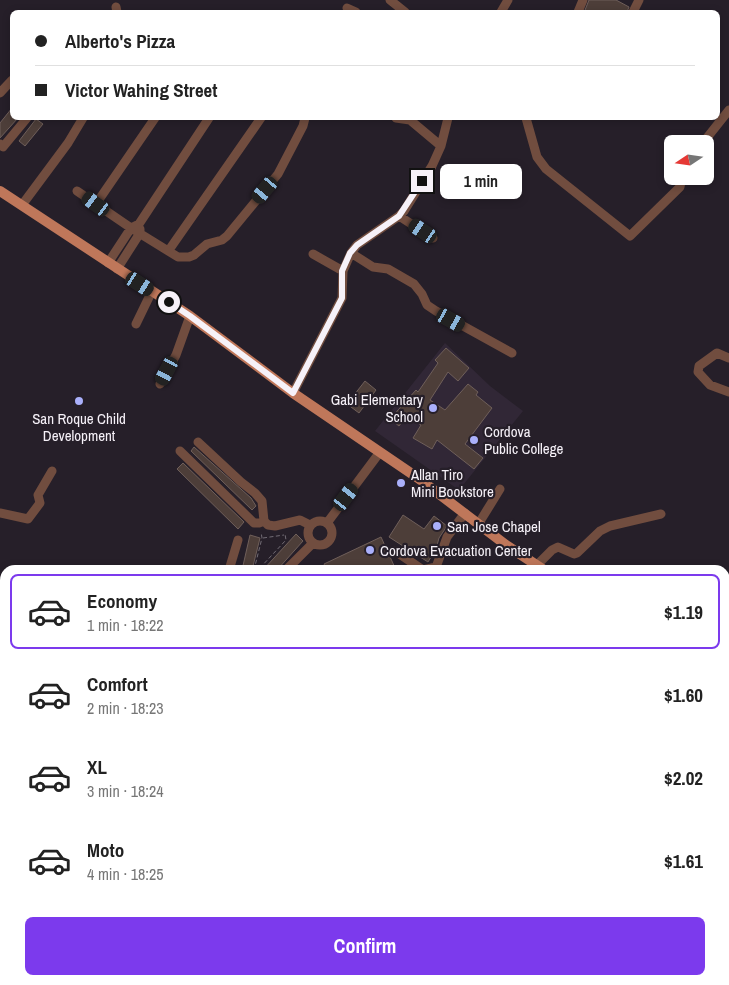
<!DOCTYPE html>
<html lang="en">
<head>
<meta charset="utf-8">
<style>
  :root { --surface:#fff; --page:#f6f6f6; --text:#222; --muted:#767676; --line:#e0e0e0; --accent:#7c3aed }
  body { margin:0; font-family:"Archivo Narrow",sans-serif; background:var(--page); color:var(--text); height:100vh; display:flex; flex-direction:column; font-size:19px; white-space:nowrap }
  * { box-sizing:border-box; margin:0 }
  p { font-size:16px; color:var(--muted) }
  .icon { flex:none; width:28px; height:28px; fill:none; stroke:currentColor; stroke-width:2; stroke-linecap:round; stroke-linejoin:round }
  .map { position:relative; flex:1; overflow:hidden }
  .side { position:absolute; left:0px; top:565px; width:730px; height:420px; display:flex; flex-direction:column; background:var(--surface); border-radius:15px 15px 0 0; box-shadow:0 2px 8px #0003 }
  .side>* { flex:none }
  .hud { position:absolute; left:10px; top:10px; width:710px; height:110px; border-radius:8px; box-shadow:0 2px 8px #0003; display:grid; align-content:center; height:110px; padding:0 25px; background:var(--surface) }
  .needle { width:32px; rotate:257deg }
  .tools { position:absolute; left:664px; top:135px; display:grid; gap:10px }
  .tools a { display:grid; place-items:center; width:50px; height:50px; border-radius:8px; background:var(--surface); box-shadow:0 2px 8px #0003; font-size:25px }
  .end { position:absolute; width:22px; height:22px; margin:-11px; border:6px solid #f6f1f8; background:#111; box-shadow:0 0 0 2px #111 }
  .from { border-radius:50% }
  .bubble { position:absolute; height:35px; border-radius:8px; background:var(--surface); box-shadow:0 2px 8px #0003; font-size:16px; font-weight:700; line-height:35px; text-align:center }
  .car { position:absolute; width:15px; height:30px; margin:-15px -8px; border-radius:6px; box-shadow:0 0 4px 1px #0007; background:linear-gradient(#222 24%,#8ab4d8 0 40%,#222 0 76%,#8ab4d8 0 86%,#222 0) }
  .hud b { display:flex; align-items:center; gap:18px; height:48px; font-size:19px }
  .hud b+b { border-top:1px solid var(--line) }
  .hud i { width:12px; height:12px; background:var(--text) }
  ul { padding:9px 0 0; list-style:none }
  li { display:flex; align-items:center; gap:15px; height:75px; margin:0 10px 8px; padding:0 15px; border:2px solid transparent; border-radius:8px }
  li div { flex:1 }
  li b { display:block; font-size:19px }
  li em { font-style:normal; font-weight:700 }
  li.current { border-color:var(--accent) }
  li>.icon { width:45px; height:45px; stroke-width:1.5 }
  .button { display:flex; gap:10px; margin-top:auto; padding:10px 25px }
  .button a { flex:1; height:58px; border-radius:8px; background:var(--accent); color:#fff; font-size:20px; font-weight:700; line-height:58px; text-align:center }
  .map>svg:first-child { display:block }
</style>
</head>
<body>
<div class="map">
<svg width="729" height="985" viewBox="0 0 729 985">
  <rect width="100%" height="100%" fill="#261f29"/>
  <path fill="#312736" d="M445,343L490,386L523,411L459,490L375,431Z"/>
  <path fill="#4d3e39" stroke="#6f5f5a" d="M589,0H616L629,7L627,12H589L585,10Z
    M12,108V118H18L0,138V123Z
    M36,119L43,124L25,146L19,141Z
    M446,348L469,368L458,381L448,372L430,400L445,410L468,384L478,392L476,395L492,408L465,444L483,458L474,469L437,440L432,449L413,438L421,425L407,416L399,426L390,419L416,390L418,392L438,363L435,360Z
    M365,381L376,390L359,413L347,404Z
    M194,447L251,498L256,506L252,510L191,451Z
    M183,463L244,522L238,529L177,469Z
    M403,515L424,529L434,516L447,526L439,538L436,549L428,562L389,537Z
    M296,534L303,541L277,570H263Z
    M250,535L260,538L252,570H242Z
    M381,537L396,570H327L324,564Z"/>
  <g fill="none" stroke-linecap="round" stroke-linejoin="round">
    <path stroke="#736d76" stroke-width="1" stroke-dasharray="4 2.5" stroke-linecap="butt" d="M263,538L284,535
      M254,568L259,569L286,540L285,534
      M254,570L262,538L261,532"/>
    <path stroke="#714d3f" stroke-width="9" d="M390,0L405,12
      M116,7L117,12
      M347,8L356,12
      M501,12L508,0
      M578,12L583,0
      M633,12L639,0
      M0,93L12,80
      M396,118L410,120L441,146
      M526,118L537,157L546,169L630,236L680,187L682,176
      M0,144L3,147L27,118
      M702,144L729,110
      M77,191L131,228L178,257H189L194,255L207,244L222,240L227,236L278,174L303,126L305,118
      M96,204L155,118
      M22,205L68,143L83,118
      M399,216L433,238
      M169,250L261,118
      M351,253L373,267L388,269L414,284L422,294L427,305L436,311L512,353
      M313,254L343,271
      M108,263L131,228L139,224L209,118
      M117,269L140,233V229
      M136,324L152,291
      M729,358L717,353L699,366L698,372L710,385L729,392
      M160,384L176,355L190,316
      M293,393L342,298L343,271L351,253L357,245L399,216L404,211L432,166L441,146L448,118
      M198,442L241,482L255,493L262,501L264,521L268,525L275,526L300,520L310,525
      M180,451L254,523H259L264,521
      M0,513L28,519L40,503L38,495L52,471
      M308 533a12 12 0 1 1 24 0a12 12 0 1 1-24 0Z
      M327,523L380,452
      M479,523L500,489
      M395,551L423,570L436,567
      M536,566L552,550L558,547L574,554L577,553L600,531L610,526L661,514
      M229,570L238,540
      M286,570L313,543
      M435,570L447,537L465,513
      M0,596L5,591
      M725,617L729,612
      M725,637L729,632
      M0,761L5,815
      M0,857L5,854
      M0,876L5,879
      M0,964L5,918
      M725,966L729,970
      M637,980L641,985
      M36,985V980
      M72,985L73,980
      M90,985L97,980"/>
    <path stroke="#bf775a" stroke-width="10" d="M0,191L190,316L293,393L418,478L506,545L544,570
      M725,669L729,671"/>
  </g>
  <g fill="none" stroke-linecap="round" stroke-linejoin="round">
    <path stroke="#f6f1f8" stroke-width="6" d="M169,302L190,316L293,393L342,298V271L350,253L357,245L399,216L422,181"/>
  </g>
  <g fill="#aab0fb" stroke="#261f29" stroke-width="2">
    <circle cx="79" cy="401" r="5"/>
    <circle cx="433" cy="408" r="5"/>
    <circle cx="474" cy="440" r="5"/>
    <circle cx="401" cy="483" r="5"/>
    <circle cx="437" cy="526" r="5"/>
    <circle cx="370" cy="550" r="5"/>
  </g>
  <g text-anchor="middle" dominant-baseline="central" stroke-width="4.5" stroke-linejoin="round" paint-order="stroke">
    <g font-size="15" fill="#f6f1f8" stroke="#261f29" text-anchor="start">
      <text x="423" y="399" text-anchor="end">Gabi Elementary<tspan x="423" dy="17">School</tspan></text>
      <text x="79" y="418" text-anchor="middle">San Roque Child<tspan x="79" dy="17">Development</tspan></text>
      <text x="484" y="431">Cordova<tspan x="484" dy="17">Public College</tspan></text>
      <text x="411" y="474">Allan Tiro<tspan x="411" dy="17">Mini Bookstore</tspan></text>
      <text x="447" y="526">San Jose Chapel</text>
      <text x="380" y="550">Cordova Evacuation Center</text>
    </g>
  </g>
</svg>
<div class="tools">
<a><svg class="needle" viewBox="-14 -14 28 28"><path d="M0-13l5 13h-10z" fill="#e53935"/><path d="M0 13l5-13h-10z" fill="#767676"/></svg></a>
</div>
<i class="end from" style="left:169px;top:302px"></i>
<i class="end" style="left:422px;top:181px"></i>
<div class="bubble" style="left:440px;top:164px;width:82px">1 min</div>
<i class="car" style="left:265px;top:190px;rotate:220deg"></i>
<i class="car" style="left:96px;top:204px;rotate:306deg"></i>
<i class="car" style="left:423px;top:231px;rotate:304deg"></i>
<i class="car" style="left:140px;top:284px;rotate:122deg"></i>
<i class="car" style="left:451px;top:320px;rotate:119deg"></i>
<i class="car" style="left:167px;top:371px;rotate:208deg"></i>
<i class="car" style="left:346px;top:497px;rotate:37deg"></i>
<div class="hud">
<b><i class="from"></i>Alberto's Pizza</b>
<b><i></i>Victor Wahing Street</b>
</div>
<section class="side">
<ul>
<li class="current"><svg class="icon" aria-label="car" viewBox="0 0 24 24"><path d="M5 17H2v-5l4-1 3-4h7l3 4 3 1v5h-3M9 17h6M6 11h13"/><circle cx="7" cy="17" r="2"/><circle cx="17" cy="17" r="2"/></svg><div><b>Economy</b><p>1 min · 18:22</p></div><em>$1.19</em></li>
<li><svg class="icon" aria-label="car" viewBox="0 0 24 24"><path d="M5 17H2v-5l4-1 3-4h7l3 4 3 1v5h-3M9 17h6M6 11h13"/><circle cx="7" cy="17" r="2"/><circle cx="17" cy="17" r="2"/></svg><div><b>Comfort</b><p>2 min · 18:23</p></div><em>$1.60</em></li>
<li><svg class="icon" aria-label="car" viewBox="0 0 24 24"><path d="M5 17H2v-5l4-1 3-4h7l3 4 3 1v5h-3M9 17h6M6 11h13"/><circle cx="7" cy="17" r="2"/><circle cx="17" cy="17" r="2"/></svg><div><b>XL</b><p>3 min · 18:24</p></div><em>$2.02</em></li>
<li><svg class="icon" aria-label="car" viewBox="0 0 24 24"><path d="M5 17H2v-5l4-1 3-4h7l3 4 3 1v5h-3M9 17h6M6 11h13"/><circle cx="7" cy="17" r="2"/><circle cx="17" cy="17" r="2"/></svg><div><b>Moto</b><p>4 min · 18:25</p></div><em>$1.61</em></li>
</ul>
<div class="button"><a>Confirm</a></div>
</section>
</div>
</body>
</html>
